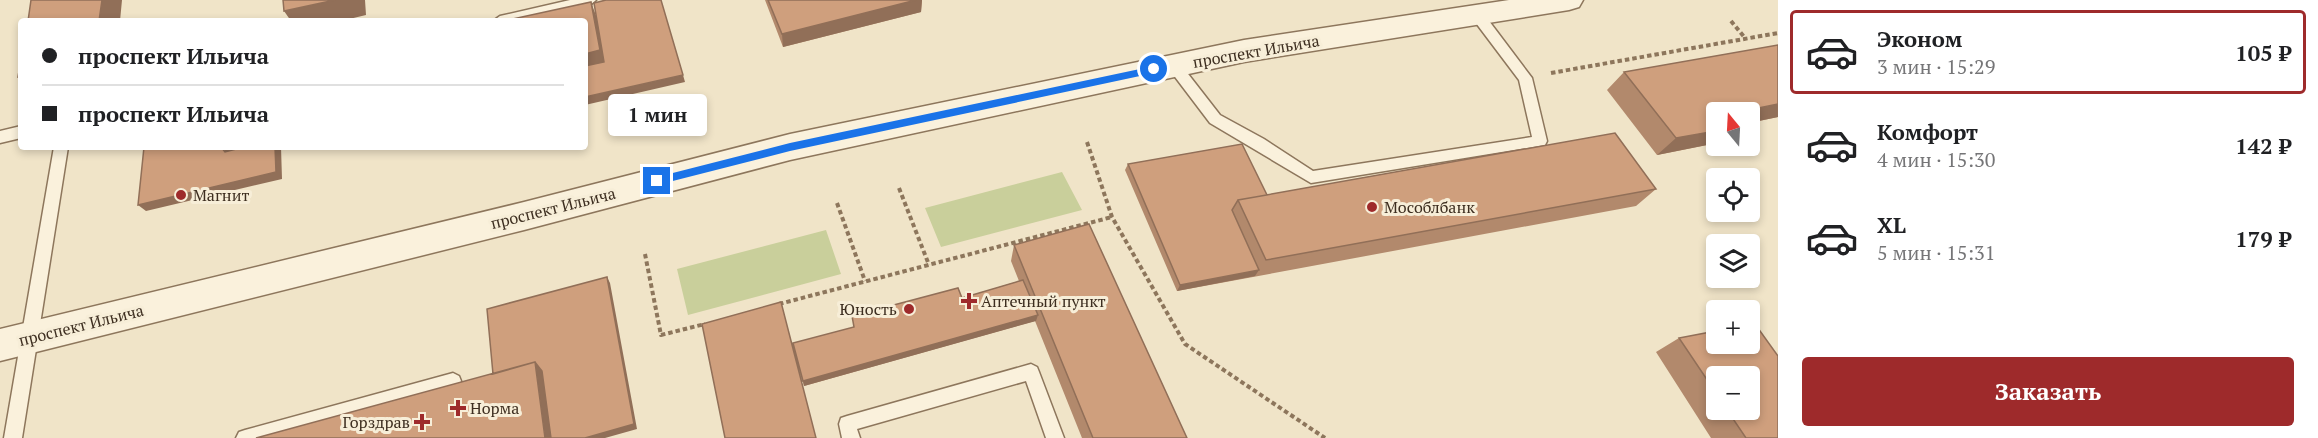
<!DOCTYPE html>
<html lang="ru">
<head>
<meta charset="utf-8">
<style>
  :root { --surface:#fff; --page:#f6f6f6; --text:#202124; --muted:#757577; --line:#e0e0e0; --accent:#9e2a2b }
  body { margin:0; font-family:"PT Serif",serif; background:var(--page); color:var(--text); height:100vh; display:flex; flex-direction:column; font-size:22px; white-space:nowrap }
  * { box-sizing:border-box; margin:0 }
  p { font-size:20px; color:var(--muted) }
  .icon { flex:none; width:33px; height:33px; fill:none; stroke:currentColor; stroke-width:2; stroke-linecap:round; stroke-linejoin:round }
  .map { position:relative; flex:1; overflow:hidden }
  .sheet { display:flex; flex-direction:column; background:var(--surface); width:540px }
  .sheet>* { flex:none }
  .top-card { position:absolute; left:18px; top:18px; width:570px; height:132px; border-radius:6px; box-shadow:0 3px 9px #0003; display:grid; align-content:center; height:132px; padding:0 24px; background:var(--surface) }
  .needle { width:39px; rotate:342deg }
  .controls { position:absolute; left:1706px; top:102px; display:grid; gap:12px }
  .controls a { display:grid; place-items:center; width:54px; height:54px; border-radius:6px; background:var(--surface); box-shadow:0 3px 9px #0003; font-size:30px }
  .end { position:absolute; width:27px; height:27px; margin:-14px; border:8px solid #1a73e8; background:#fff; box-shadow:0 0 0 3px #fff }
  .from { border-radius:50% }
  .bubble { position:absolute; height:42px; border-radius:6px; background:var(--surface); box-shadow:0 3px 9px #0003; font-size:20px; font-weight:700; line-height:42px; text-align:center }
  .top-card b { display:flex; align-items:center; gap:21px; height:57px; font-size:22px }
  .top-card b+b { border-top:2px solid var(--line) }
  .top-card i { width:15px; height:15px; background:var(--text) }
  ul { padding:10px 0 0; list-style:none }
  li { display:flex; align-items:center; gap:18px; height:84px; margin:0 12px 9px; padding:0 12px; border:3px solid transparent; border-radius:6px }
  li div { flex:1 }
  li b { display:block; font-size:22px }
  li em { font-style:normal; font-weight:700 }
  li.active { border-color:var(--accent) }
  li>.icon { width:54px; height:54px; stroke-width:1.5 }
  .action { display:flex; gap:12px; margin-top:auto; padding:12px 24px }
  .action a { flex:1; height:69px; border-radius:6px; background:var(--accent); color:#fff; font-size:24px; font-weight:700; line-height:69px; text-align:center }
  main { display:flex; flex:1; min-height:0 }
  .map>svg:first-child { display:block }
</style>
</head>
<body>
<main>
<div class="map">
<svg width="1778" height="438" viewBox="0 0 1778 438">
  <rect width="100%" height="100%" fill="#f0e4c8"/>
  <path fill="#c9cf9b" d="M1062,172L1082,210L941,247L925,208Z
    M826,230L841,274L688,315L677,269Z"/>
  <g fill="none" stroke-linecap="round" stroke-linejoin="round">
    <defs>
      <path id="service" d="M570,0H596L590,5L521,21H493L500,16Z
        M1478,11L1483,13L1532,78L1547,141L1545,145L1311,183L1210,123L1166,65L1168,61H1178L1220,115L1264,139L1313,171L1532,137L1519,80L1473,19L1471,16Z
        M21,126V138L0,143V131Z
        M54,147H68L22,438H4Z
        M1031,364L1037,367L1039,372L1064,438H1046L1026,381L857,429L860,438H842L839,424L841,418L847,416Z
        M453,373L459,376L461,381L459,386L453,389L275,438H236L239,432L245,430Z"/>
      <path id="tertiary" d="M1509,0H1583L1579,7L1569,10L1244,62L790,160L524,230L0,361V329L524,202L790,134L1244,40Z"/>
    </defs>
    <use href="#service" stroke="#8d765c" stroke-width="3"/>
    <use href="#tertiary" stroke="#8d765c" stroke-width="3"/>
    <path stroke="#8d765c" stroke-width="4" stroke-dasharray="4.5 3" stroke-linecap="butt" d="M1731,21L1745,38
      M1551,73L1778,33
      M1087,142L1112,217L1185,344L1325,438
      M899,188L929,265
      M837,203L865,281
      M645,254L661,335L705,324
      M779,304L1112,217"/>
    <use href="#service" fill="#faf1dc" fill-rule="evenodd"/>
    <use href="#tertiary" fill="#faf1dc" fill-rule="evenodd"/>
  </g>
  <path fill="#b2896c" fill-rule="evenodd" d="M765,0H922L921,12L783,47Z
    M1624,72L1778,117L1749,123V112H1716V141L1712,144L1657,155L1607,90Z
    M1128,164L1267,195L1656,189L1636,206L1177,291L1125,170Z
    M1014,245L1187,438H1082L1035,321L804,386L794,349L854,327L852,316L962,298L1019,281L1011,261Z
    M1679,338L1778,438H1711L1656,352ZM1716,376L1749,410H1716Z"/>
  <path fill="#916f58" d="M102,0H122L120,21H99Z
    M335,0H365L366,15L341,21H291L284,11Z
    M916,0H922L921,12L783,47L782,34Z
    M591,2L598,21L607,69L585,74V54Z
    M683,75L685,82L585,105V97Z
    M1778,104V117L1749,123V112H1739Z
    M1716,131V141L1712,144L1657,155L1676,138Z
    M221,147H281L282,179L146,211L138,205L232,159Z
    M1259,270L1255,276L1177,291L1180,285Z
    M607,277L610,283L637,429L605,438H585Z
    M1038,315L1036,321L804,386L803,381Z
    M535,362L546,376L554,438H545Z"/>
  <path fill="#cf9f7d" stroke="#916f58" stroke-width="1.5" d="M31,0H102L99,21H28Z
    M283,0H335L284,11Z
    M606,0H661L683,75L585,97V66L604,62L594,3Z
    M768,0H916L782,34Z
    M591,2L600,50L585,54V21H503Z
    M1778,45V104L1739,112H1716V131L1676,138L1624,72Z
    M21,59V76L18,77Z
    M1615,133L1656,189L1266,260L1238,200Z
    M1242,144L1267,195L1238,200L1232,210L1259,270L1180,285L1128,164Z
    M144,147H221L225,152L244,147H275L276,172L138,205Z
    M1089,224L1187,438H1093L1014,245Z
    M607,277L634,424L585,438H551L542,371L535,362L493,374L487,309Z
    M1023,280L1038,315L803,381L793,343L854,327L852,316L958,288L962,298Z
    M781,302L816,438H725L702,324Z
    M1755,324L1778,356V438H1746L1727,410H1749V376H1716V393L1679,338L1716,331V344H1749V326Z
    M535,362L545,438H256Z"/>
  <path fill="#1a73e8" d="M1154,66L1158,69L1154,73L790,151L657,185L652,181L657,177L790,143Z"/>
  <g fill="#9e2a2b" stroke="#f7eed8" stroke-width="2">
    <circle cx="181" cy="195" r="6"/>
    <circle cx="1372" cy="207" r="6"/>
    <path d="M966 292h6v6h6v6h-6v6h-6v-6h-6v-6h6z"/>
    <circle cx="909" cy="309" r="6"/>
    <path d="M455 399h6v6h6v6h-6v6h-6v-6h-6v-6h6z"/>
    <path d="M419 413h6v6h6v6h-6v6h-6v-6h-6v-6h6z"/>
  </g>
  <g text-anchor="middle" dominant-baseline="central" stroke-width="6" stroke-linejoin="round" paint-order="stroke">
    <g font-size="16" fill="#3d2e20" stroke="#f7eed8">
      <text transform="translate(1256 51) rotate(-10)">проспект Ильича</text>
      <text transform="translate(553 208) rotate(-14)">проспект Ильича</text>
      <text transform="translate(81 325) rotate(-14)">проспект Ильича</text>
    </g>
    <g font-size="16" fill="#3d2e20" stroke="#f7eed8" text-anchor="start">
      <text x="193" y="195">Магнит</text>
      <text x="1384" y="207">Мособлбанк</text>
      <text x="981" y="301">Аптечный пункт</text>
      <text x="897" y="309" text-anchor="end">Юность</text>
      <text x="470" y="408">Норма</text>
      <text x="410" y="422" text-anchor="end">Горздрав</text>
    </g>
  </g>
</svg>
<div class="controls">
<a><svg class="needle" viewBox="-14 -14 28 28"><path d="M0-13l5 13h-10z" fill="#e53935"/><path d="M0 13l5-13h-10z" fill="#757577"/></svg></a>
<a><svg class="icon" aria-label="locate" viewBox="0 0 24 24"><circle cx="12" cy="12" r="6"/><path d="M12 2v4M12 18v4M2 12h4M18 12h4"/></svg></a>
<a><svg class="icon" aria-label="layers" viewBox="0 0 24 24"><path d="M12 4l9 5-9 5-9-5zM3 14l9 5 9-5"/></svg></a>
<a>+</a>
<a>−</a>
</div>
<i class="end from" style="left:1154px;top:69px"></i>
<i class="end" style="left:657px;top:181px"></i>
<div class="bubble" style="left:608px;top:94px;width:99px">1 мин</div>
<div class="top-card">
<b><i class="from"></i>проспект Ильича</b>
<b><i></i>проспект Ильича</b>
</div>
</div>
<section class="sheet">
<ul>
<li class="active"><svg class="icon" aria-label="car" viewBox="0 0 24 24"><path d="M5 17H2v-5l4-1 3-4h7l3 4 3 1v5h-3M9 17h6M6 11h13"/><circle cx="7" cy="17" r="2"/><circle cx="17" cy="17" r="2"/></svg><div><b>Эконом</b><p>3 мин · 15:29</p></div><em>105 ₽</em></li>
<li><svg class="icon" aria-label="car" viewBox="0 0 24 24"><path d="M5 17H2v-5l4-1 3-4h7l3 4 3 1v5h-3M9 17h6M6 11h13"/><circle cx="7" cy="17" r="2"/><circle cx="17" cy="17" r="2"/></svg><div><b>Комфорт</b><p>4 мин · 15:30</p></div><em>142 ₽</em></li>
<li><svg class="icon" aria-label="car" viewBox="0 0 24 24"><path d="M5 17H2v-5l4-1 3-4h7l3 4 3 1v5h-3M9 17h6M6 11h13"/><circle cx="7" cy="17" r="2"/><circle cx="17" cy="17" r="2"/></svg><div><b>XL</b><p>5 мин · 15:31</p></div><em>179 ₽</em></li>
</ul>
<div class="action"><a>Заказать</a></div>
</section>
</main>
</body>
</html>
